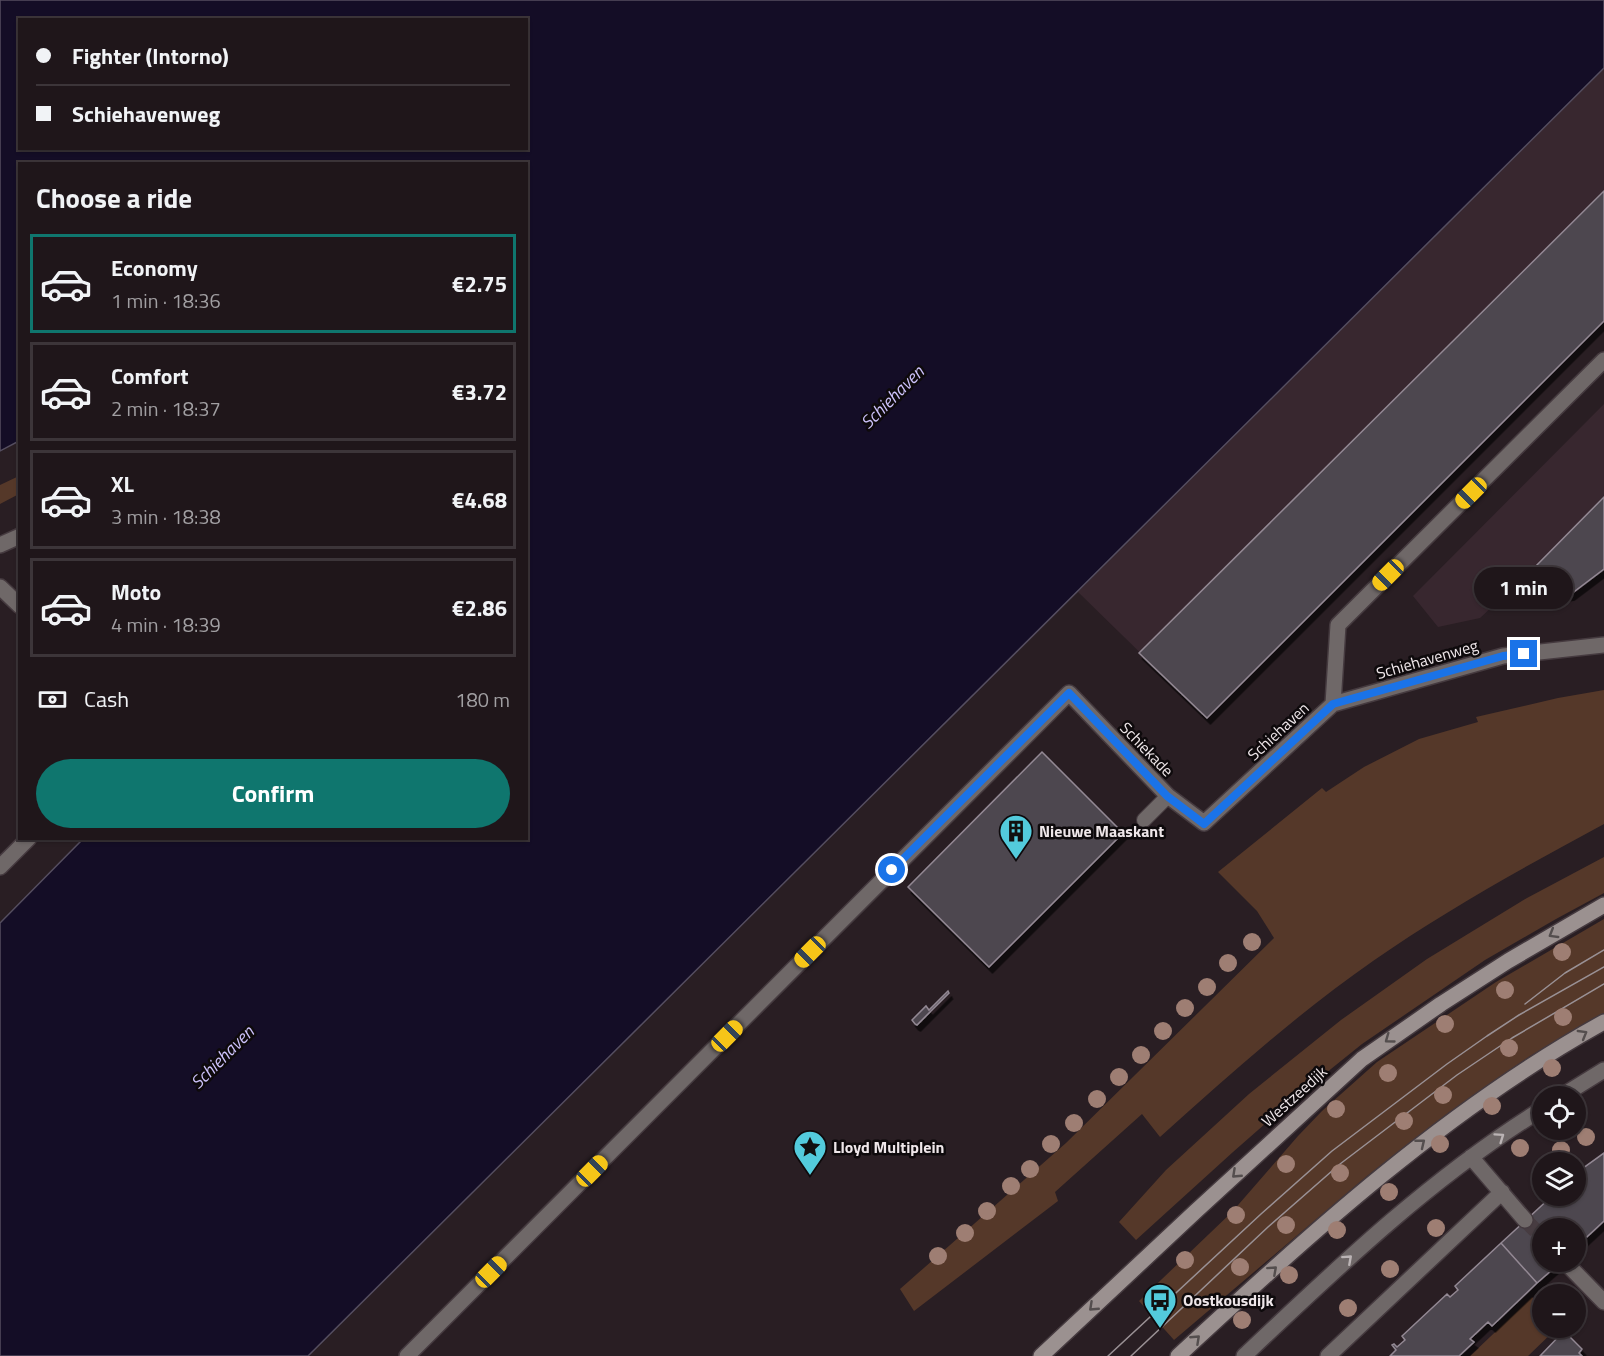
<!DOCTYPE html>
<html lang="en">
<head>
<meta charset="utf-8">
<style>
  :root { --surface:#1f161a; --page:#2c2327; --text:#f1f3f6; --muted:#a19fa2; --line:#3c3539; --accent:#0f766e }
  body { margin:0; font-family:"Titillium Web",sans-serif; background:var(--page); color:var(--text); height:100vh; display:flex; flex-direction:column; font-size:22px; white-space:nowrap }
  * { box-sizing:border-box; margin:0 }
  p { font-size:20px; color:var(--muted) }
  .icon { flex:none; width:33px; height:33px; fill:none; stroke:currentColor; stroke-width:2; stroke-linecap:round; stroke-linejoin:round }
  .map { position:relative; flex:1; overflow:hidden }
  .side { position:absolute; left:18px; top:162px; width:510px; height:678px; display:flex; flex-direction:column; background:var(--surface); border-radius:0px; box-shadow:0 2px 4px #0004,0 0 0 2px var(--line) }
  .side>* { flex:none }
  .banner { position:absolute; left:18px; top:18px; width:510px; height:132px; border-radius:0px; box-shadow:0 2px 4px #0004,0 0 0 2px var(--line); display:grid; align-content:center; height:132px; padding:0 18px; background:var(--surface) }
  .controls { position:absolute; left:1532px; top:1086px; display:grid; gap:12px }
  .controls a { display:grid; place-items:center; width:54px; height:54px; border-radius:50%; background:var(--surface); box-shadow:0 2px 4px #0004,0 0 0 2px var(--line); font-size:30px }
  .end { position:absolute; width:27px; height:27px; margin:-14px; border:8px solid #1a73e8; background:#fff; box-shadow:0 0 0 3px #fff }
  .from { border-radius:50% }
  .bubble { position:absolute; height:42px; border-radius:21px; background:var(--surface); box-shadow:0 2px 4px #0004,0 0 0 2px var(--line); font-size:20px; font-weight:700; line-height:42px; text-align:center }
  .car { position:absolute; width:18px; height:36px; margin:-18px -9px; border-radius:8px; box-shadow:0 0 4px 2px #0007; background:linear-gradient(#f5c518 24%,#345 0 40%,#f5c518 0 76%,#345 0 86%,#f5c518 0) }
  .banner b { display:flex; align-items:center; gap:21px; height:57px; font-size:22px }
  .banner b+b { border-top:2px solid var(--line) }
  .banner i { width:15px; height:15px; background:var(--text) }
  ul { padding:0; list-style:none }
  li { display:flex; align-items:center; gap:18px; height:99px; margin:0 12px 9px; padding:0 6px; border:3px solid var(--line); border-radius:0px }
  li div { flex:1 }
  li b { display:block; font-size:22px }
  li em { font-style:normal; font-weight:700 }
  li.active { border-color:var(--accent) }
  li>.icon { width:54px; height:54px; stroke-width:1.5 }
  h2 { padding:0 18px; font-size:27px; line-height:72px }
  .pay { display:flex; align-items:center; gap:15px; height:66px; padding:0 18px; font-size:22px }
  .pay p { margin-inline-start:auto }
  .button { display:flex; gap:12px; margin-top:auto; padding:12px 18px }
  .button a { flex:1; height:69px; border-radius:36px; background:var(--accent); color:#fff; font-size:24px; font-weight:700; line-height:69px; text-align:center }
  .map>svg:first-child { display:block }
</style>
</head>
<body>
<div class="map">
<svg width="1604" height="1356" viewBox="0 0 1604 1356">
  <defs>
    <filter id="shadow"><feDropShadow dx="3.5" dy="6" stdDeviation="0" flood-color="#0009"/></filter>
  </defs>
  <rect width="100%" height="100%" fill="#291e23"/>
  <path fill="#38272f" d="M1604,68V321L1207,718L1078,592Z
    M1604,404V569L1571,594L1561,596L1533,569L1480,618L1438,627L1413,596Z"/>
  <path fill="#553829" d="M19,476V494L0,504V485Z
    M1604,690V824C1526,866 1446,910 1373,961C1298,1013 1228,1076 1160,1137L1142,1114L1055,1192L1058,1201L914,1311L900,1289L1066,1143L1274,938L1257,911L1218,872L1322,788L1326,792L1364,767L1419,739L1478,722L1476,717L1558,698Z
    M1604,857V893L1556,919L1485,960L1362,1044L1290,1102L1233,1152L1136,1240L1119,1222L1166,1170L1249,1094L1341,1020L1427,959L1527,898Z
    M1604,919V1013L1530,1056L1448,1113L1367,1176L1174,1340L1139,1301L1232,1212L1298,1136L1322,1111L1377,1062L1496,982Z
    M1532,1297L1542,1308V1328H1557L1528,1356H1470Z"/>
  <path fill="#140d26" stroke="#554e60" stroke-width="1.5" fill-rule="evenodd" d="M0,0H1604V68L308,1356H0V923L83,839L526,838V164H20L19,441L0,451ZM20,20H526V148H20Z"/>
  <path fill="#4e464f" stroke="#938994" stroke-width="1.5" filter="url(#shadow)" d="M1604,191V321L1207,718L1139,653Z
    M1604,497V569L1571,594L1561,596L1533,569Z
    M1042,752L1123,833L989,967L908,887Z
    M948,991L949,993L917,1025L915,1024L912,1020L926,1006L929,1010Z
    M1604,1153V1221L1575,1248V1228H1542V1262H1561L1537,1283L1501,1243L1552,1196H1575V1174Z
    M1501,1243L1537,1283L1492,1326L1488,1322L1470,1339L1474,1342L1459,1356H1390L1396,1350L1392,1345L1394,1344L1397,1347L1405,1340L1402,1336L1447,1294L1450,1297L1458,1290L1455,1286Z
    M1564,1331L1582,1349L1579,1353L1582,1356H1540Z"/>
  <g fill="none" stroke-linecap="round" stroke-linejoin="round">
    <path stroke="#473c41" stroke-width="15" stroke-dasharray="15 8" stroke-linecap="butt" d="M1525,1220L1542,1237"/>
    <defs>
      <path id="service" d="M1144,820L1168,796"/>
      <path id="minor" d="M0,545L20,536
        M0,587L20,606
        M1333,704L1503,656L1604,645
        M0,867L29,838
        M1562,1096L1604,1070
        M1471,1157L1525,1220
        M1565,1262L1604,1302
        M407,1356L1069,693L1168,796L1204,823L1333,704L1338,625L1604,360
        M1244,1356C1338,1267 1432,1177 1542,1109
        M1328,1356L1502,1192"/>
      <path id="secondary" d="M1041,1356L1196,1211L1362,1059L1441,1004L1508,961L1604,905
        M1178,1356C1310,1234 1445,1110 1604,1022"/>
    </defs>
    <use href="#service" stroke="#453a3f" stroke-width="16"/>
    <use href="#minor" stroke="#453a3f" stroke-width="18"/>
    <use href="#secondary" stroke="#453a3f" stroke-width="18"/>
    <use href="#service" stroke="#6f6868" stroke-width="14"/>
    <use href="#minor" stroke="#6f6868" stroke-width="15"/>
    <use href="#secondary" stroke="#9b9190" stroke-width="15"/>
    <path stroke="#9a9195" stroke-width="1.5" d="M1525,1004L1565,973L1604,950
      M1108,1356L1261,1214L1332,1151L1447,1064L1487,1036L1519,1015L1604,967
      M1131,1356L1268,1227L1340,1164L1457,1075L1512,1038L1604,984"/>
  </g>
  <g fill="#9e7e73">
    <circle cx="1252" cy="942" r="9"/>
    <circle cx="1562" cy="952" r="9"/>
    <circle cx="1228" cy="963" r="9"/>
    <circle cx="1207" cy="987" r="9"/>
    <circle cx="1505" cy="990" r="9"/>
    <circle cx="1185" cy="1008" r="9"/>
    <circle cx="1563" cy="1017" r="9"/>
    <circle cx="1445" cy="1024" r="9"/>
    <circle cx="1163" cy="1031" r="9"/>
    <circle cx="1509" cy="1048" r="9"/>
    <circle cx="1141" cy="1055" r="9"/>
    <circle cx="1552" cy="1068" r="9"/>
    <circle cx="1388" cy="1073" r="9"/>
    <circle cx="1119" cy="1077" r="9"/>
    <circle cx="1443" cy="1095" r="9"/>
    <circle cx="1097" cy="1099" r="9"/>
    <circle cx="1492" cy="1106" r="9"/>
    <circle cx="1336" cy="1109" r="9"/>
    <circle cx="1404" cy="1121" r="9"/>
    <circle cx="1074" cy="1123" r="9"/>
    <circle cx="1586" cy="1137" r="9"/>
    <circle cx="1051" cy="1144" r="9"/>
    <circle cx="1440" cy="1144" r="9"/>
    <circle cx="1520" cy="1148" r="9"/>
    <circle cx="1561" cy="1150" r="9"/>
    <circle cx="1286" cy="1164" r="9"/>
    <circle cx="1030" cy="1169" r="9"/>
    <circle cx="1340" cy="1173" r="9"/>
    <circle cx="1011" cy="1186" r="9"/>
    <circle cx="1389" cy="1192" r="9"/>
    <circle cx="987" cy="1211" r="9"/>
    <circle cx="1236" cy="1215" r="9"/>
    <circle cx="1286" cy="1225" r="9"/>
    <circle cx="1436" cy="1228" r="9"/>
    <circle cx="1337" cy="1230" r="9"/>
    <circle cx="965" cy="1233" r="9"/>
    <circle cx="938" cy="1256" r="9"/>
    <circle cx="1185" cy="1260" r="9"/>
    <circle cx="1240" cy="1267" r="9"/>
    <circle cx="1390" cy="1269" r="9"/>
    <circle cx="1289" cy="1275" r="9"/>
    <circle cx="1348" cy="1308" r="9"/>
    <circle cx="1242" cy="1320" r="9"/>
  </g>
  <defs><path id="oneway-chevron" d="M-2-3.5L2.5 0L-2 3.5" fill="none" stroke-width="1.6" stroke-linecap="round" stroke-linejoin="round" transform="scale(1.5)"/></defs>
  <g stroke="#544e4e">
    <use href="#oneway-chevron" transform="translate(1553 934) rotate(149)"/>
    <use href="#oneway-chevron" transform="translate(1583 1034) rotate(-30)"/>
    <use href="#oneway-chevron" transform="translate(1389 1039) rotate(144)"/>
    <use href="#oneway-chevron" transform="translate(1421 1143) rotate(-39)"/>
    <use href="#oneway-chevron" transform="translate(1236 1174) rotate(137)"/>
    <use href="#oneway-chevron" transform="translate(1273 1270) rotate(-42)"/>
    <use href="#oneway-chevron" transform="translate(1093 1307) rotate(137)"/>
    <use href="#oneway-chevron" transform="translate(1196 1339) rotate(-43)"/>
  </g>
  <g stroke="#bbb4b5">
    <use href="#oneway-chevron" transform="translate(1500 1137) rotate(-35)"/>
    <use href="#oneway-chevron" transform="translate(1348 1259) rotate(-42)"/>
  </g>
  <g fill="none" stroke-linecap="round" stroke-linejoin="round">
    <path stroke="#1a73e8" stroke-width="8" d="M892,870L1069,693L1167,796L1204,824L1333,704L1503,656L1524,654"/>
  </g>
  <defs>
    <symbol id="building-pin" viewBox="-11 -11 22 30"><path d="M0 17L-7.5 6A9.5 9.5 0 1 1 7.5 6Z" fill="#53cbdc" stroke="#0e0a0c"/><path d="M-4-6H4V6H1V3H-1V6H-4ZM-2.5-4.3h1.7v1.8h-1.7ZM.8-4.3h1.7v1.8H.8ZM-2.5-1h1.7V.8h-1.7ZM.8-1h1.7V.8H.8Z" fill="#111"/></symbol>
    <symbol id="sight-pin" viewBox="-11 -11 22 30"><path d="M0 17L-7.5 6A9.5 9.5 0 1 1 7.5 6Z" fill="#53cbdc" stroke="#0e0a0c"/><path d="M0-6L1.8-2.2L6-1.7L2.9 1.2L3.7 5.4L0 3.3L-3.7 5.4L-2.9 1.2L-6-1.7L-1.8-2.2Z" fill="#111"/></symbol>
    <symbol id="bus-pin" viewBox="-11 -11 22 30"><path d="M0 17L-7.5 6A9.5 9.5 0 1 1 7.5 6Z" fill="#53cbdc" stroke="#0e0a0c"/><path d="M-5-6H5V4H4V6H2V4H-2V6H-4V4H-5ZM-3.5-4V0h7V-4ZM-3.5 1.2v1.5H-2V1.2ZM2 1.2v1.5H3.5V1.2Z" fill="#111"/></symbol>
  </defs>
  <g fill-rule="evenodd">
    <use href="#building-pin" x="997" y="812" width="38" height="52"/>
    <use href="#sight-pin" x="791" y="1128" width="38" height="52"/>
    <use href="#bus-pin" x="1141" y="1281" width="38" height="52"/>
  </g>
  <g text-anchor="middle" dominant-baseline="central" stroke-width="5" stroke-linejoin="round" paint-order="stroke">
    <g font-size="16" fill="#eee6e9" stroke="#0e0a0c">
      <text transform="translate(1427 659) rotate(-16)">Schiehavenweg</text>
      <text transform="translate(1278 731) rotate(-43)">Schiehaven</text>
      <text transform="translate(1147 749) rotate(46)">Schiekade</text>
      <text transform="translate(1294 1096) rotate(-42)">Westzeedijk</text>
    </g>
    <g font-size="16" font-weight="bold" fill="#eee6e9" stroke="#0e0a0c" text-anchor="start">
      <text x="1039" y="831">Nieuwe Maaskant</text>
      <text x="833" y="1147">Lloyd Multiplein</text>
      <text x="1183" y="1300">Oostkousdijk</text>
    </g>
    <g font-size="18" font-style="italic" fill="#cdc2fb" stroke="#0e0a0c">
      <text transform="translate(892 397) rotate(-45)">Schiehaven</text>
      <text transform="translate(222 1057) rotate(-45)">Schiehaven</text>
    </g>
  </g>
</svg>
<div class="controls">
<a><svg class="icon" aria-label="locate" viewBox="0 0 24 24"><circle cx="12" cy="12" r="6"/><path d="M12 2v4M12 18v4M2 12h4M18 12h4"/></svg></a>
<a><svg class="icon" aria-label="layers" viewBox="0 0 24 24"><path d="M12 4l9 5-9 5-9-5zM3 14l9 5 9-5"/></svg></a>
<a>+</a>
<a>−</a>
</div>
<i class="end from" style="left:892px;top:870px"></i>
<i class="end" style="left:1524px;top:654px"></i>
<div class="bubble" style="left:1474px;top:567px;width:99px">1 min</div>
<i class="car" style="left:1471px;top:493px;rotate:225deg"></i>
<i class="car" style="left:1388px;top:575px;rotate:225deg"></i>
<i class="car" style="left:810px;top:952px;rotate:225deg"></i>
<i class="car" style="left:727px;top:1036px;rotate:45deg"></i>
<i class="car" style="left:592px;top:1171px;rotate:45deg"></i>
<i class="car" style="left:491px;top:1272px;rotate:45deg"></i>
<div class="banner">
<b><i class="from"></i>Fighter (Intorno)</b>
<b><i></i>Schiehavenweg</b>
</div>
<section class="side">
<h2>Choose a ride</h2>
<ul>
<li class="active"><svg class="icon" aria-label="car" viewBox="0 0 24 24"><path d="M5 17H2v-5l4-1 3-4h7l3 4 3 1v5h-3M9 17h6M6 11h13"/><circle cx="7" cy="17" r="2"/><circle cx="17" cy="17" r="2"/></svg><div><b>Economy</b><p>1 min · 18:36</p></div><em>€2.75</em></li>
<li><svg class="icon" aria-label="car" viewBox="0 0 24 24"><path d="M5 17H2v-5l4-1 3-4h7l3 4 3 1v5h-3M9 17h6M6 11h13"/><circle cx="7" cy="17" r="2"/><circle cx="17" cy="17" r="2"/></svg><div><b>Comfort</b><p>2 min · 18:37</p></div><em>€3.72</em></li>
<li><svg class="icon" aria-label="car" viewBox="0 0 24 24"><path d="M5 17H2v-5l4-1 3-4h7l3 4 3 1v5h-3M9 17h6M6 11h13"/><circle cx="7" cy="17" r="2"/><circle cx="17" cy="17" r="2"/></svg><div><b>XL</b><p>3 min · 18:38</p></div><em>€4.68</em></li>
<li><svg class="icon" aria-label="car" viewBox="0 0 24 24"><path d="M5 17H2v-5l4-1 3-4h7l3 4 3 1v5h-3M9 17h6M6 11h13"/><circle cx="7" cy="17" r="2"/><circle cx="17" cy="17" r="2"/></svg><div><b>Moto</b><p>4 min · 18:39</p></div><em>€2.86</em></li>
</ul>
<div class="pay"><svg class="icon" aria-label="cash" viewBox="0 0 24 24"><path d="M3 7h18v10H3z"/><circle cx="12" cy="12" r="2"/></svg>Cash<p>180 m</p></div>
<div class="button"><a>Confirm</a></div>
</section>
</div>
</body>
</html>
